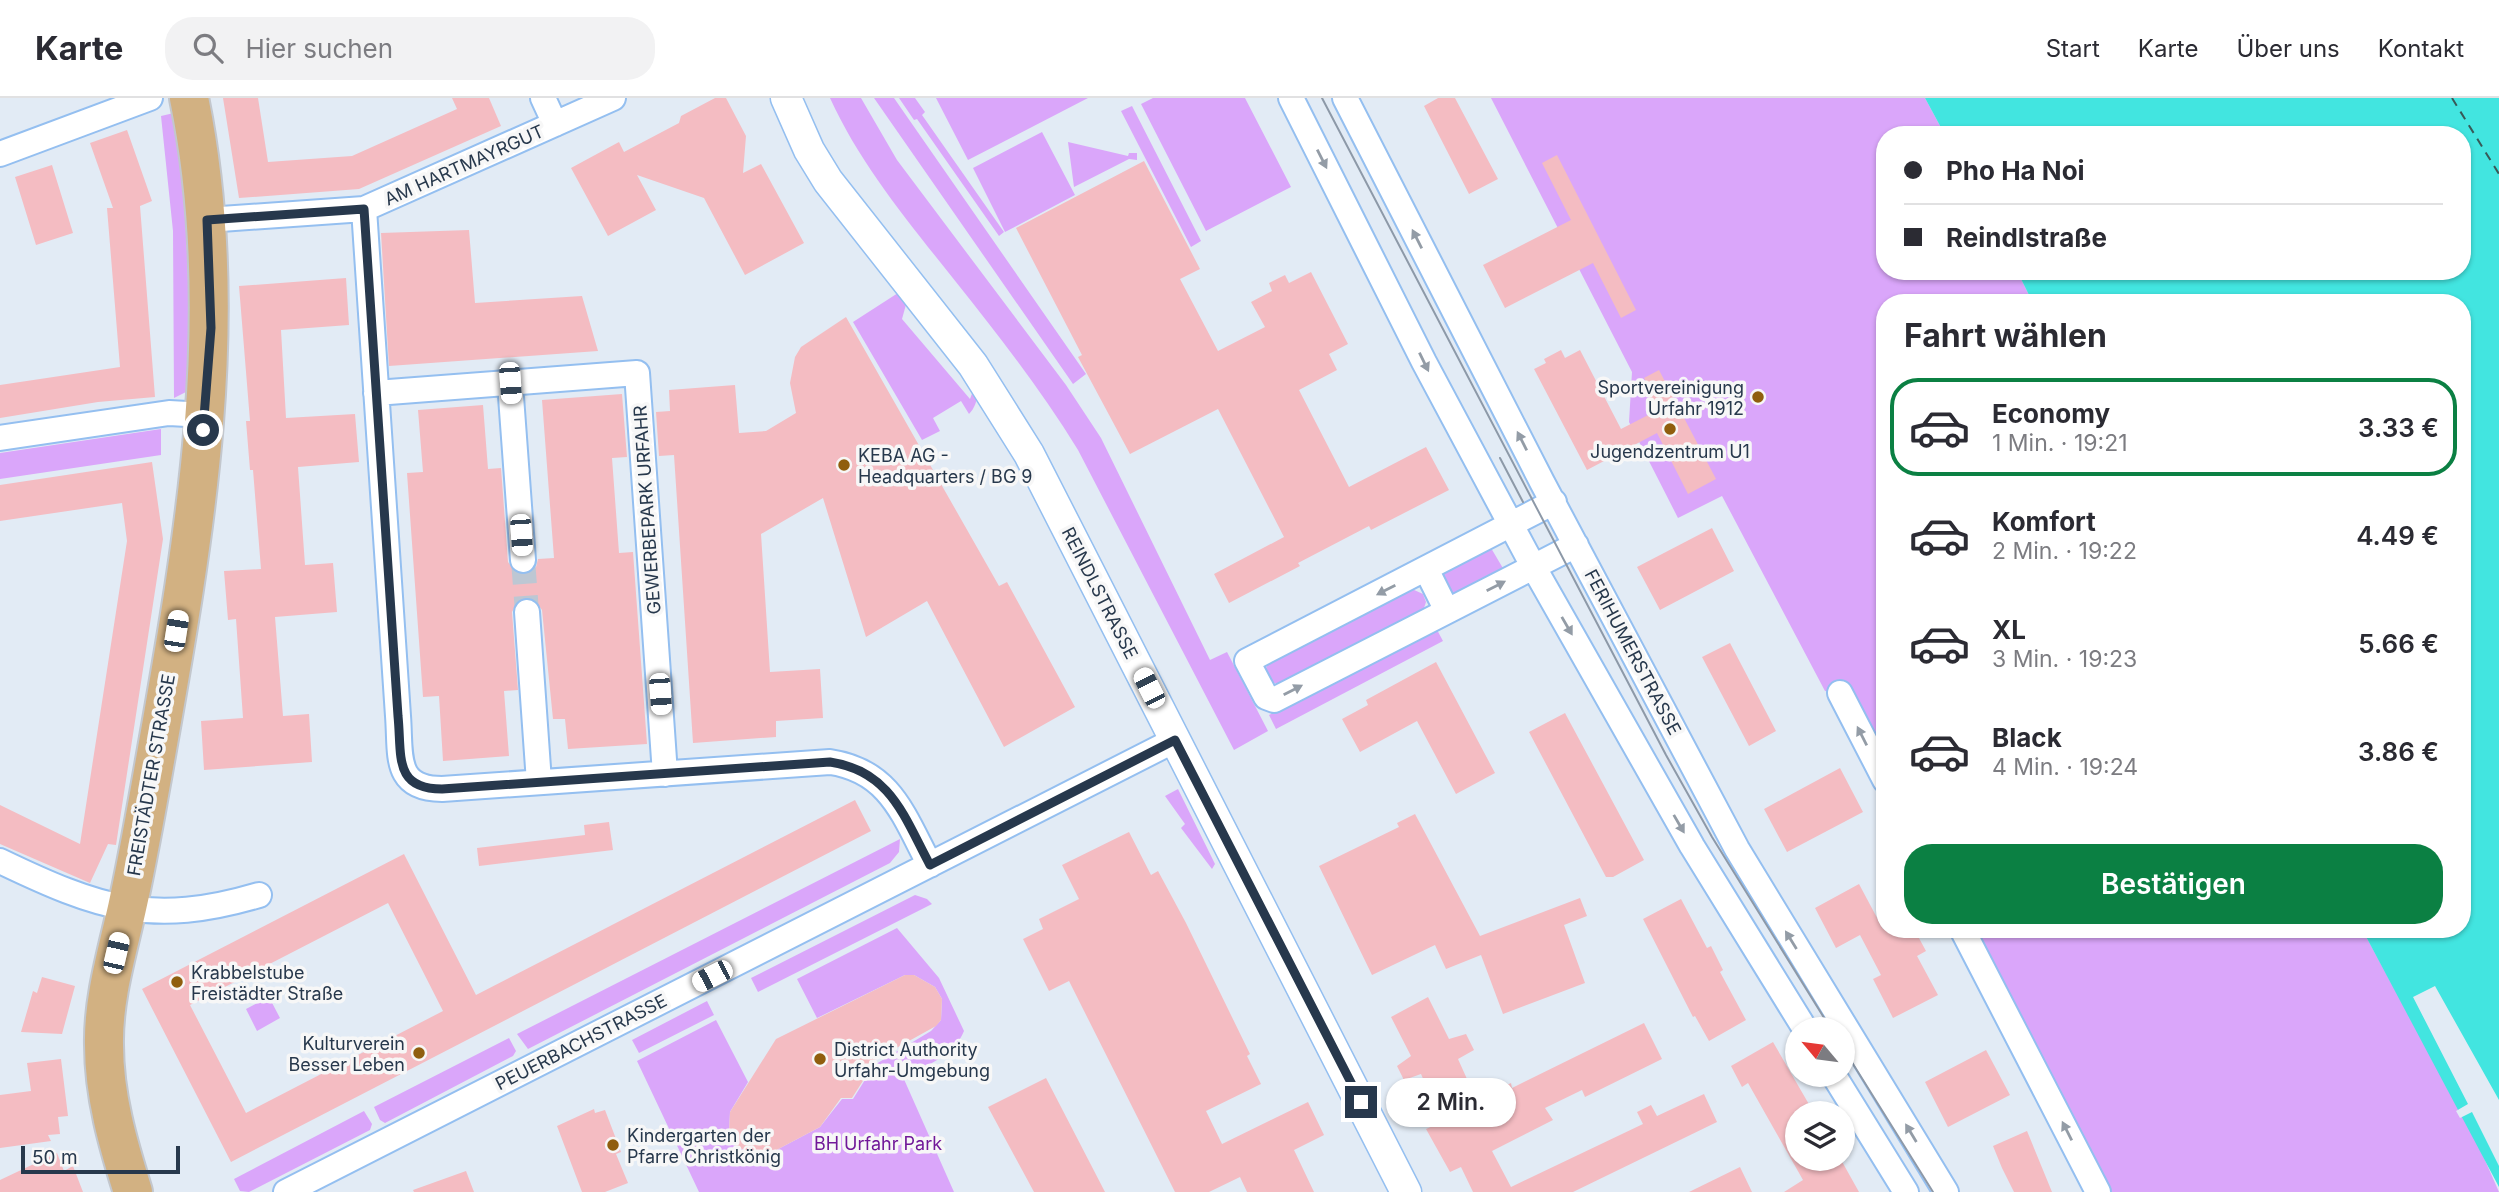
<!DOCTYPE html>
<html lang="de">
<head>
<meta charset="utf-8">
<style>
  :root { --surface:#fff; --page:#f2f2f3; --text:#2b2b33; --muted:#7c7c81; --line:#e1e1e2; --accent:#0b8043 }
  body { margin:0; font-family:Inter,sans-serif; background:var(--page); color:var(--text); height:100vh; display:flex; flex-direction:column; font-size:26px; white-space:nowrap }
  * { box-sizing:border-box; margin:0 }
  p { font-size:23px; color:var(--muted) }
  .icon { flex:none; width:38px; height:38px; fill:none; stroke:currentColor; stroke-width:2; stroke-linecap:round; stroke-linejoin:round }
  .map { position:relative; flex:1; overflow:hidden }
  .panel { position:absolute; left:1876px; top:196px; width:595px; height:644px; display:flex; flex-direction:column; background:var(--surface); border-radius:28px; box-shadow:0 2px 5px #0004 }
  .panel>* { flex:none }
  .top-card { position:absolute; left:1876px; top:28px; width:595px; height:154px; border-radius:28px; box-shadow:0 2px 5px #0004; display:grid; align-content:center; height:154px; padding:0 28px; background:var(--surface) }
  .needle { width:46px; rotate:299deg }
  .buttons { position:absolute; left:1785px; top:919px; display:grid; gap:14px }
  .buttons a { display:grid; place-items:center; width:70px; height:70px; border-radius:50%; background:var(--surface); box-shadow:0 2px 5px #0004; font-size:35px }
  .scale { position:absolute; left:21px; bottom:18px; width:159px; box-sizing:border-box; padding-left:7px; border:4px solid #27384c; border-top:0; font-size:19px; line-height:24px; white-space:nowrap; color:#27384c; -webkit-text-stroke:5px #f7f7f7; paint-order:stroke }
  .end { position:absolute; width:32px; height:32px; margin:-16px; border:9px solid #27384c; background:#fff; box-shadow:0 0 0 4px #fff }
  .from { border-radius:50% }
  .bubble { position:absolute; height:49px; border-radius:24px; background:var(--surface); box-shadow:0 2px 5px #0004; font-size:23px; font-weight:600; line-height:49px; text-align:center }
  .car { position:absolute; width:21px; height:42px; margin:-21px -10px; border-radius:9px; box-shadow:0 0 5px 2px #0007; background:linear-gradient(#fff 24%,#345 0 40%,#fff 0 76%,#345 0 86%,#fff 0) }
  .top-card b { display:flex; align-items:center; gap:24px; height:66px; font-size:26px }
  .top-card b+b { border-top:2px solid var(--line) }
  .top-card i { width:18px; height:18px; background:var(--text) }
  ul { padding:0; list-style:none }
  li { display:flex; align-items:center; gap:21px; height:98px; margin:0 14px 10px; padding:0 14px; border:4px solid transparent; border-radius:28px }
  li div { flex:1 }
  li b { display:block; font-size:26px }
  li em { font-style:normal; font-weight:600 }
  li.on { border-color:var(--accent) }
  li>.icon { width:63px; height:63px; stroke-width:1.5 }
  h2 { padding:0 28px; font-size:32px; line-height:84px }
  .button { display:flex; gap:14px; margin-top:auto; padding:14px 28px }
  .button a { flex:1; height:80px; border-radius:28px; background:var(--accent); color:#fff; font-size:28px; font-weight:600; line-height:80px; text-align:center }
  header { display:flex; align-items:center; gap:42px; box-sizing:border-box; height:98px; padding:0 35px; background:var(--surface); border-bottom:2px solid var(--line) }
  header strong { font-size:33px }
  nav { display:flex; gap:38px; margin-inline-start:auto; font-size:24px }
  .search { width:490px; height:63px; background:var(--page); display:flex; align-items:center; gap:18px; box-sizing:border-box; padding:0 24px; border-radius:28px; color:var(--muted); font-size:26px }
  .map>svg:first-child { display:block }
</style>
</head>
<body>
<header>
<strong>Karte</strong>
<div class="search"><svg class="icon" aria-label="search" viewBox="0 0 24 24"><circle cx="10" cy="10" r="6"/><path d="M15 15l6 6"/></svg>Hier suchen</div>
<nav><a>Start</a><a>Karte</a><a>Über uns</a><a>Kontakt</a></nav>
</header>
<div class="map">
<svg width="2499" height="1094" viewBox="0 0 2499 1094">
  <rect width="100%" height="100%" fill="#e2ebf5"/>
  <path fill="#daa6fa" d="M830,0H861L897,62L1066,287L1101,340L1210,562L1227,554L1268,633L1234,652L1078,352C1042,293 999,238 956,184C910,126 861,68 830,0Z
    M874,0H894L1086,276L1073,286Z
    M899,0H915L925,14L922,17L1004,134L999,138L917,21L914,22Z
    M936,0H1088L968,62Z
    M1153,0H1245L1291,89L1206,133L1141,6Z
    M1491,0H1925L1945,37H1885V173H2017L2033,205H1885V670L1849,596L1825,593L1722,398L1678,420L1629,324L1632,274Z
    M1132,8L1201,143L1191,149L1121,13Z
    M174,15C188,108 190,199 188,293L174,300L173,133L161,18Z
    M1042,34L1075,97L1005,134L973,70Z
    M1068,44L1128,58L1129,55H1137V62L1129,61L1074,89Z
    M898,195L907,203L902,221L970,301L976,285C979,296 977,308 969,316L961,303L933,320L940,333L922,342L853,224Z
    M161,331V357L0,381V355Z
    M1491,450L1504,472L1451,496L1443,478L1445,474Z
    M1412,491L1423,496L1426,504L1423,513L1279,586L1270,584L1265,572L1269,564Z
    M1436,530L1443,543L1276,631L1269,617Z
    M1178,691L1215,766L1212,771L1181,730L1185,726L1165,698Z
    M900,741L899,754L890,765L528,951L517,936Z
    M915,797L927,801L932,806L758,894L751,880Z
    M897,830L939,880L964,933C954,958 926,968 903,979L954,1094H699L637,963L716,922L748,984L730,1014L729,1035L734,1046L752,1057L765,1058L820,1029L842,1001H853L868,977L866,972L931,933L941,922L942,901L935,889L914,877H905L817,920L797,881Z
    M1968,831H2362L2477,1044L2499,1094H2104Z
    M269,899L280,920L257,933L246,911Z
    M707,903L714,917L639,955L632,942Z
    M509,940L516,953L513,958L385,1025L380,1022L374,1009Z
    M364,1013L372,1026L370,1032L249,1094L240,1093L234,1081Z"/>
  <path fill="#42e5e0" d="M1925,0H2499V1089L2362,831H2462V205H2033L2017,173H2462V37H1945Z"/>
  <path fill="#e2ebf5" d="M2435,888L2499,1002V1068L2472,1014L2460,1020L2456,1013L2468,1006L2413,899Z"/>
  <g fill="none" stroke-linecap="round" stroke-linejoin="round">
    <path stroke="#385957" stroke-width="2" stroke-dasharray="9 7" stroke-linecap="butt" d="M2452,0L2499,76"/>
  </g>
  <path fill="#f4bcc2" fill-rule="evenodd" d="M223,0H258L268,64L352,58L457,11L452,0H489L501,28L359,91L239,100Z
    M715,0H726L746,38L743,75L761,66L804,145L745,177L704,100L637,77L656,112L608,138L571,70L619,44L624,54L679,25L681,18Z
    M1438,0H1455L1498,81L1469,96L1424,8Z
    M127,32L152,103L140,108L155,299L98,304L0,320V287L120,269L107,110H113L90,45Z
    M1557,57L1636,212L1621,220L1593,165L1505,210L1483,167L1571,122L1542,65Z
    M1144,63L1200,171L1180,181L1218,253L1265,229L1251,204L1272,193L1269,185L1285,177L1289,185L1311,174L1348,246L1329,256L1337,272L1299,292L1349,389L1426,349L1449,392L1371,432L1369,428L1298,465L1300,468L1229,505L1214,476L1284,439L1218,311L1130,356L1078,259L1082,257L1016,130Z
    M52,67L73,135L36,147L15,79Z
    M469,132L475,205L582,198L598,253L389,268L381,135Z
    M346,180L349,227L281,232L286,320L355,316L359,364L298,369L305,467L333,465L337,514L275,519L283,618L309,616L312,664L204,672L201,623L243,620L236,521L228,522L224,473L261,471L253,372H250L246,323H250L239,188Z
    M846,219L999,488L1007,484L1075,609L1004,649L927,503L866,539L823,400L761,436L770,574L820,571L823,620L776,623V639L693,645L674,357L659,358L656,314L670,313L669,292L735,287L739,335L766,333L796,315L790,285L795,259L801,249Z
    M1561,252L1565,260L1580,252L1621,331L1656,313L1647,296L1651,294L1644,280L1659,272L1716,381L1688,396L1657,335L1587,372L1534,271L1546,265L1544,261Z
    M622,296L627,359L612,360L619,455L633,454L647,646L568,651L565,621H553L542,512L534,501L525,499L518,502L512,514L518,592L504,593L509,658L443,663L439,598L423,599L407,375L423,374L418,312L483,307L488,371L501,370L508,464L516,475L525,477L536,469L538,461L554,460L542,302Z
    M152,364L163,441L116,747L108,746L90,785L0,746V707L80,746L127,443L122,405L0,423V387Z
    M1712,430L1734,473L1660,512L1637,469Z
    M1730,545L1776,633L1749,648L1702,559Z
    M1436,564L1495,675L1456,696L1417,623L1360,654L1342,621L1368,607L1366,602Z
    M1565,615L1644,762L1613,779H1606L1529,634Z
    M1840,670L1863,714L1787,754L1764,711Z
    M855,702L871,733L231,1064L142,891L404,756L476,897ZM388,805L443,913L246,1015L190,907Z
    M1415,716L1480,838L1580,800L1587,818L1564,827L1585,885L1503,916L1481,857L1446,871L1435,847L1372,877L1319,768L1399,729L1397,725Z
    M609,724L613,752L479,768L477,750L585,737L584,727Z
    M1129,734L1151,777L1158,773L1186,825L1250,956L1247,958L1261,986L1206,1013L1222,1046L1308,1004L1324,1037L1294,1052L1314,1094H1247L1240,1079L1209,1094H1175L1069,883L1049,893L1023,841L1043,831L1039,821L1079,801L1062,767Z
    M1859,786L1883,831H1914L1926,853L1917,858L1938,897L1893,920L1873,881L1881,877L1860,837L1836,850L1815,810Z
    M1681,801L1707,850L1711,848L1723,872L1720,874L1746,922L1709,943L1695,918L1693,919L1643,821Z
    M905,877H914L935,889L942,901L941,922L936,928L862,969L866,978L852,1000H841L820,1029L765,1058L752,1057L734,1046L729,1035L730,1014L776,941Z
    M42,879L75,888L62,936L21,934L33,893L37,895Z
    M1428,899L1449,941L1466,936L1474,952L1458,961L1476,1001L1511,985L1512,990L1644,925L1662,961L1585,999L1582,992L1545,1010L1553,1022L1492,1053L1511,1089L1643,1026L1637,1014L1651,1007L1657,1018L1704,996L1717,1024L1573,1094H1473L1461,1069L1450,1074L1426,1031L1442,1024L1421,976L1404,982L1397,968L1411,958L1391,919Z
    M1773,944L1814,1015H1797V1060H1840L1859,1094H1784L1803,1082L1748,985L1742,989L1731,968Z
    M1986,952L2010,997L1948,1029L1925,984Z
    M61,961L68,1018L58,1019L60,1036L48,1037L51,1043L0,1050V997L31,993L27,965Z
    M1046,980L1105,1094H1034L988,1009Z
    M594,1011L595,1015L605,1012L621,1054L616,1056L628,1085L605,1094H582L557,1028Z
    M2027,1033L2052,1094H2014L2002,1070L1993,1048Z
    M57,1055L64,1073L73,1068L83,1094H0V1082Z
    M1740,1069L1752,1094H1689Z
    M466,1073L474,1094H414L413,1092Z"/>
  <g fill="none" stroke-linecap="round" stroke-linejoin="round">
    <path stroke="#bdc7d3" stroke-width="24" stroke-dasharray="24 12" stroke-linecap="butt" d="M523,462L527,514"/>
    <defs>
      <path id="minor" d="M543,0L555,26
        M1291,0L1424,264L1533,468L1692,748L1805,931
        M1345,0L1542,384L1737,751L1946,1094
        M0,56L150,0
        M364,111L398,618C401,657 393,691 442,691L830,664C891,673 904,719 930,767
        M207,122L364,111L613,0
        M510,285L523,462
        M376,295L637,275L665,676
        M0,340L169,315L205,317
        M1554,404L1247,563L1266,599L1274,602L1576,447
        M1426,471L1447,513
        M527,514L539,684
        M1840,595L1885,682
        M0,763C98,810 151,829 259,797
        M1962,831L2098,1094
        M1833,976L1906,1094
        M286,1094L1175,642"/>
      <path id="tertiary" d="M786,0L809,52L828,83L973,267L1029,356L1406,1094"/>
      <path id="primary" d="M133,1094C118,1046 104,998 104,947C103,901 117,855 127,810C137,765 145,719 153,674C192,452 235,224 189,0"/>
    </defs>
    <use href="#minor" stroke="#94bff0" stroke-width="28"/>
    <use href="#tertiary" stroke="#94bff0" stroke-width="33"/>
    <use href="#primary" stroke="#c3c7cd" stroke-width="42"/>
    <use href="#minor" stroke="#fff" stroke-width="24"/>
    <use href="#tertiary" stroke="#fff" stroke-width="30"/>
    <use href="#primary" stroke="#d2b182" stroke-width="38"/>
    <path stroke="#8d99a8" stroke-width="2" d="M1322,0L1666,657L1712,739L1831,931
      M1500,360L1523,404
      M1843,950L1933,1094"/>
  </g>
  <defs><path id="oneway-solid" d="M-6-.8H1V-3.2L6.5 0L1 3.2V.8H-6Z" transform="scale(1.75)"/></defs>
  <g fill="#939ca6">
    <use href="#oneway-solid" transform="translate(1322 61) rotate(63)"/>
    <use href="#oneway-solid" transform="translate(1417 141) rotate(-117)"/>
    <use href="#oneway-solid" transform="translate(1424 264) rotate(64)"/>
    <use href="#oneway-solid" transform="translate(1522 343) rotate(-117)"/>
    <use href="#oneway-solid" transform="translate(1496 488) rotate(-27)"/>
    <use href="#oneway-solid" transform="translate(1386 492) rotate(153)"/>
    <use href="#oneway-solid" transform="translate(1567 528) rotate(60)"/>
    <use href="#oneway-solid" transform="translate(1293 592) rotate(-27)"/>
    <use href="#oneway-solid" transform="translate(1862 638) rotate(-117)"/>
    <use href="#oneway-solid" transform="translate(1679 726) rotate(60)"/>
    <use href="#oneway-solid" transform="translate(1791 842) rotate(-122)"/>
    <use href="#oneway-solid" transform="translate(2067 1033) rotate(-117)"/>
    <use href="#oneway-solid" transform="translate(1911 1035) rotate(-121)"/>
  </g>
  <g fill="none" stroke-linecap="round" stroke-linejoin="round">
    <path stroke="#27384c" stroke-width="9" d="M203,332L211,230L207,122L364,111L398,618C402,657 393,691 442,691L830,664C891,673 904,719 930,767L1175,642L1361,1004"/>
  </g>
  <g fill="#905e0e" stroke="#f7f7f7" stroke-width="2.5">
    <circle cx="1758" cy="299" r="7"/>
    <circle cx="1670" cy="331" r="7"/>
    <circle cx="844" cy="367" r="7"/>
    <circle cx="177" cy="884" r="7"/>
    <circle cx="419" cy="955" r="7"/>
    <circle cx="820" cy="961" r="7"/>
    <circle cx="613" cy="1047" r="7"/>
  </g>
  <g text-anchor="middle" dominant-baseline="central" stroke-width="7" stroke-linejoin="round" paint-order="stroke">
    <g font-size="18" fill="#27384c" stroke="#f7f7f7">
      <text transform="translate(464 67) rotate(-24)">AM HARTMAYRGUT</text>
      <text transform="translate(647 412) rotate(-94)">GEWERBEPARK URFAHR</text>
      <text transform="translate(1100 495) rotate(63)">REINDLSTRASSE</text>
      <text transform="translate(1633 554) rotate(62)">FERIHUMERSTRASSE</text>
      <text transform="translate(151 677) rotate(-80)">FREISTÄDTER STRASSE</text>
      <text transform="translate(581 944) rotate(-27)">PEUERBACHSTRASSE</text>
    </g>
    <g font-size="18" fill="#27384c" stroke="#f7f7f7" text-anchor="start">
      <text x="1744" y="289" text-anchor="end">Sportvereinigung<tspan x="1744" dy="21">Urfahr 1912</tspan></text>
      <text x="1670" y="353" text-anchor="middle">Jugendzentrum U1</text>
      <text x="858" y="357">KEBA AG -<tspan x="858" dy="21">Headquarters / BG 9</tspan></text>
      <text x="191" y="874">Krabbelstube<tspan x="191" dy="21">Freistädter Straße</tspan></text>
      <text x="405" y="945" text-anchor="end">Kulturverein<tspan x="405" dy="21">Besser Leben</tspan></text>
      <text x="834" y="951">District Authority<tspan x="834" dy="21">Urfahr-Umgebung</tspan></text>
      <text x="627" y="1037">Kindergarten der<tspan x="627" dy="21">Pfarre Christkönig</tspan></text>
    </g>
    <g font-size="18" fill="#711999" stroke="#f7f7f7">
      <text x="878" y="1045">BH Urfahr Park</text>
    </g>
  </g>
</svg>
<div class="buttons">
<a><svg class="needle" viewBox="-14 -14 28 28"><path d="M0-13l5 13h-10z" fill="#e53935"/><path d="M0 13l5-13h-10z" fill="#7c7c81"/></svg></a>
<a><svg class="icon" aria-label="layers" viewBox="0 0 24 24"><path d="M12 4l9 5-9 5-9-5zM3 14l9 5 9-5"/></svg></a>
</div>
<div class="scale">50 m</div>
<i class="end from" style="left:203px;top:332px"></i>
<i class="end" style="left:1361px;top:1004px"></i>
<div class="bubble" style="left:1386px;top:980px;width:130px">2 Min.</div>
<i class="car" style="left:510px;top:285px;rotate:176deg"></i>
<i class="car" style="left:521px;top:437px;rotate:176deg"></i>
<i class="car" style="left:176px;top:533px;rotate:9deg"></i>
<i class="car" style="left:1149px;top:590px;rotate:333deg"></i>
<i class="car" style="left:660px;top:596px;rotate:176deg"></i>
<i class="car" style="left:116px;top:855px;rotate:13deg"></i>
<i class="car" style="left:712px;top:878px;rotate:243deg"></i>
<div class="top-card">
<b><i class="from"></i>Pho Ha Noi</b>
<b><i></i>Reindlstraße</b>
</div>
<section class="panel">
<h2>Fahrt wählen</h2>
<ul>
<li class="on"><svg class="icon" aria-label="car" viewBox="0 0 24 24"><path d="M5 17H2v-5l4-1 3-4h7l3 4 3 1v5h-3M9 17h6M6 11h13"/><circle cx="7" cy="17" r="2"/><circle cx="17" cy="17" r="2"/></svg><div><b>Economy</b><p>1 Min. · 19:21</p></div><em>3.33 €</em></li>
<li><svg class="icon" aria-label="car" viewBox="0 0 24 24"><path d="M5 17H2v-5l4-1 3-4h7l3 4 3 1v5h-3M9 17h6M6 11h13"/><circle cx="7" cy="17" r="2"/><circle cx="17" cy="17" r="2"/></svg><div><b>Komfort</b><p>2 Min. · 19:22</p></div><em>4.49 €</em></li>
<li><svg class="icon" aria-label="car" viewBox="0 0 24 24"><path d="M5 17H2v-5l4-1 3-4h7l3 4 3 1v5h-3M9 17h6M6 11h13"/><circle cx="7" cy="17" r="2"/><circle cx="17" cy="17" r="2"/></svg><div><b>XL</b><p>3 Min. · 19:23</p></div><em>5.66 €</em></li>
<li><svg class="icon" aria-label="car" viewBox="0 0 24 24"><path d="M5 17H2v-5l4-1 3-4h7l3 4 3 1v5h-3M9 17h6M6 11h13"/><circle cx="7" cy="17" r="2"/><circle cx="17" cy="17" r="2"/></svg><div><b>Black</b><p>4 Min. · 19:24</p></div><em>3.86 €</em></li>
</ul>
<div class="button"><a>Bestätigen</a></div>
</section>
</div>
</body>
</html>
